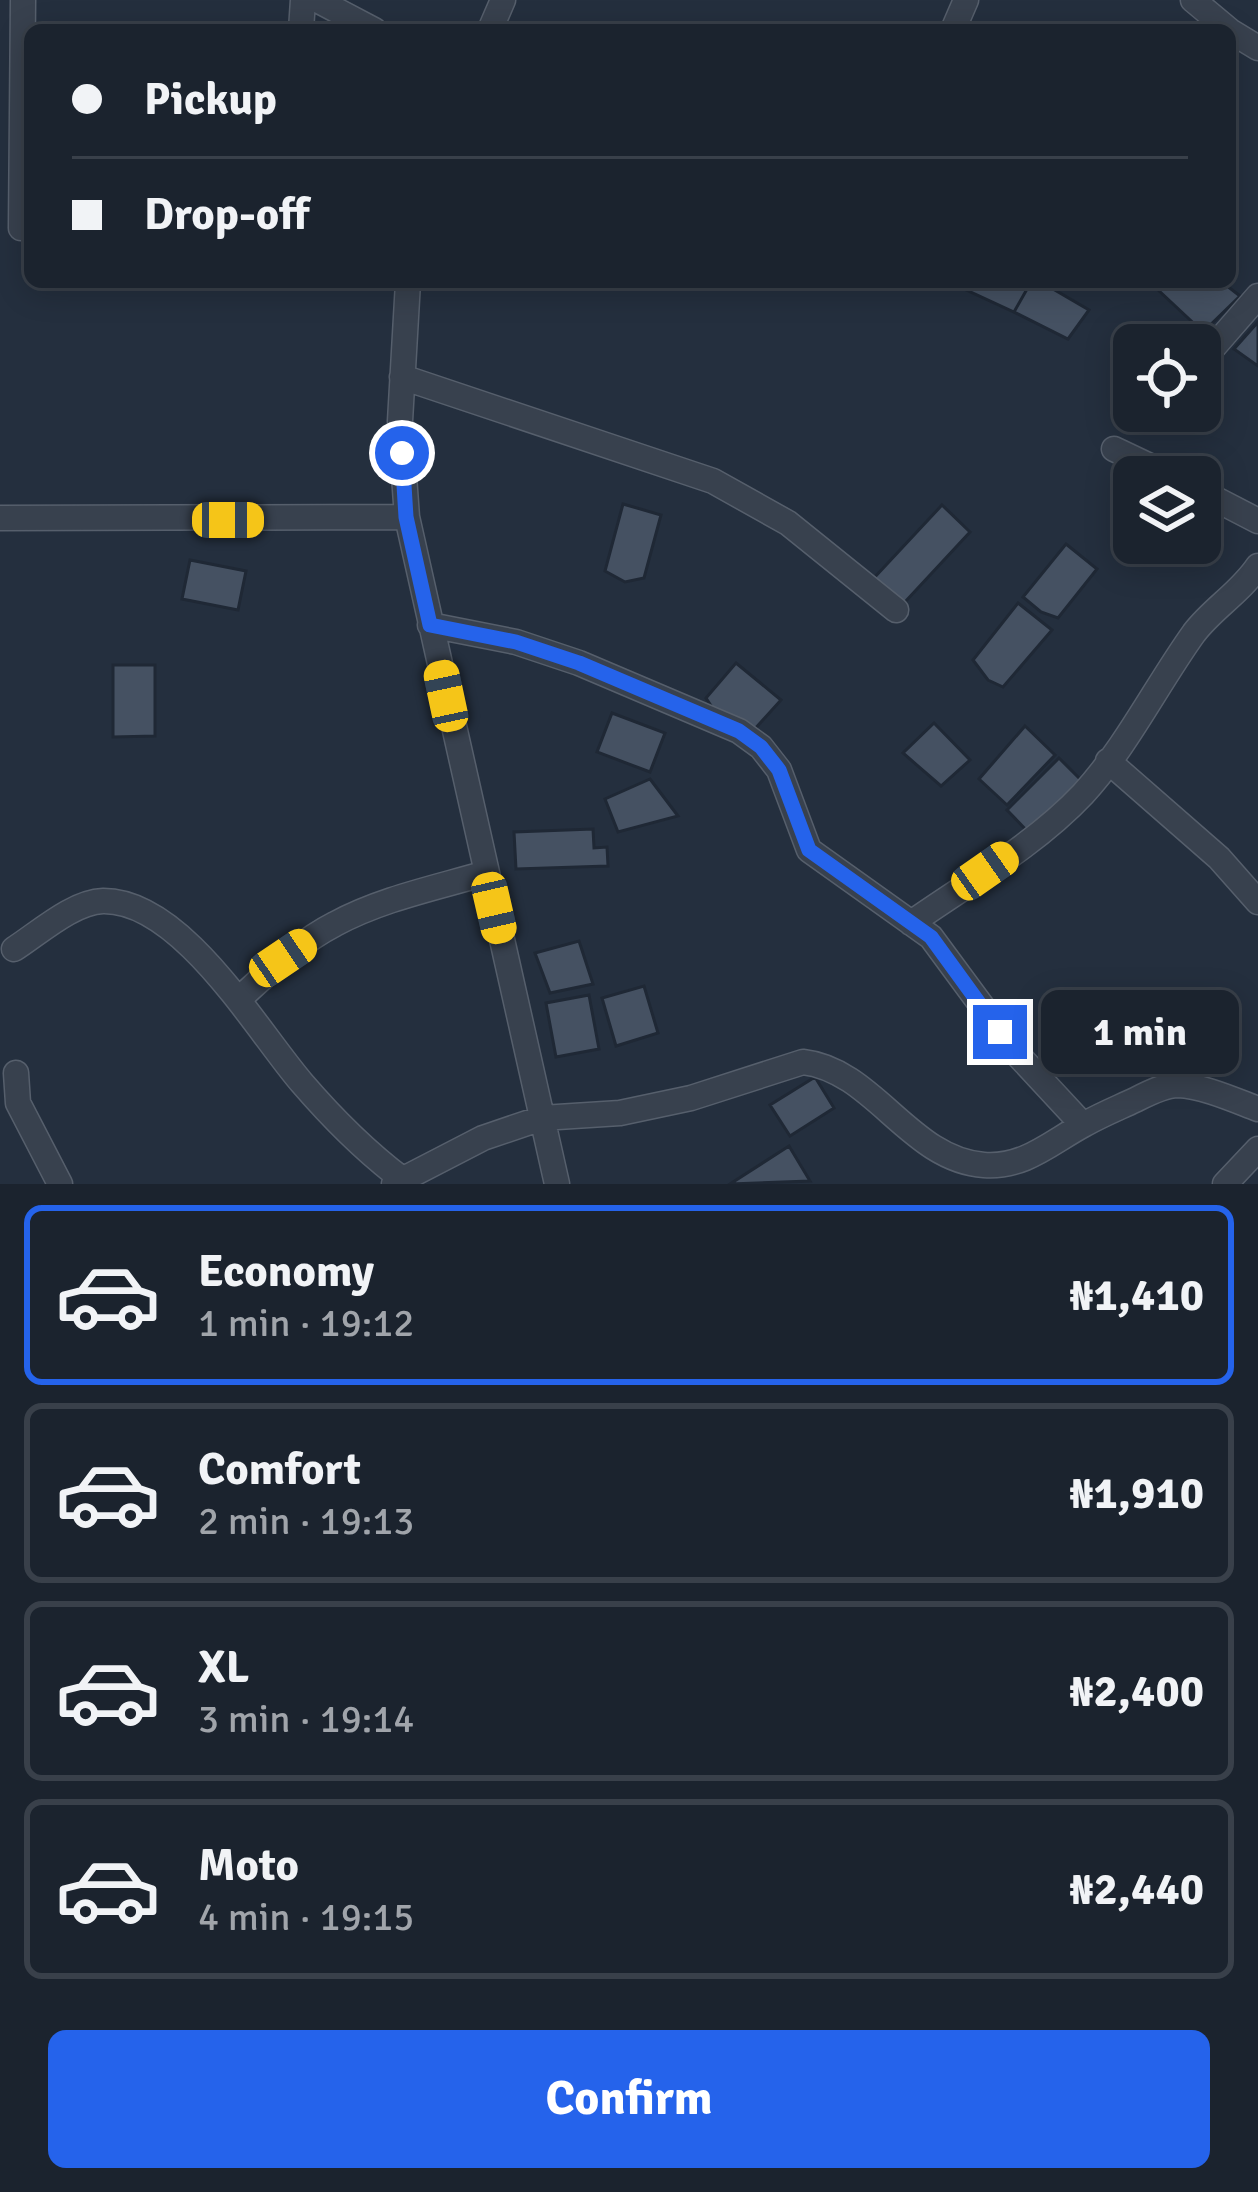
<!DOCTYPE html>
<html lang="en">
<head>
<meta charset="utf-8">
<style>
  :root { --surface:#1b232e; --page:#282f3a; --text:#f1f3f6; --muted:#a0a4aa; --line:#39404a; --accent:#2563eb }
  body { margin:0; font-family:Signika,sans-serif; background:var(--page); color:var(--text); height:100vh; display:flex; flex-direction:column; font-size:45px; white-space:nowrap }
  * { box-sizing:border-box; margin:0 }
  p { font-size:39px; color:var(--muted) }
  .icon { flex:none; width:66px; height:66px; fill:none; stroke:currentColor; stroke-width:2; stroke-linecap:round; stroke-linejoin:round }
  .map { position:relative; height:1184px; overflow:hidden }
  .side { display:flex; flex-direction:column; background:var(--surface); flex:1 }
  .side>* { flex:none }
  .top-card { position:absolute; left:24px; top:24px; width:1212px; height:264px; border-radius:18px; box-shadow:0 6px 30px #0003,0 0 0 3px var(--line); display:grid; align-content:center; height:264px; padding:0 48px; background:var(--surface) }
  .fabs { position:absolute; left:1113px; top:324px; display:grid; gap:24px }
  .fabs a { display:grid; place-items:center; width:108px; height:108px; border-radius:18px; background:var(--surface); box-shadow:0 6px 30px #0003,0 0 0 3px var(--line); font-size:60px }
  .end { position:absolute; width:54px; height:54px; margin:-27px; border:15px solid #2563eb; background:#fff; box-shadow:0 0 0 6px #fff }
  .from { border-radius:50% }
  .bubble { position:absolute; height:84px; border-radius:18px; background:var(--surface); box-shadow:0 6px 30px #0003,0 0 0 3px var(--line); font-size:39px; font-weight:700; line-height:84px; text-align:center }
  .car { position:absolute; width:36px; height:72px; margin:-36px -18px; border-radius:15px; box-shadow:0 0 9px 3px #0007; background:linear-gradient(#f5c518 24%,#345 0 40%,#f5c518 0 76%,#345 0 86%,#f5c518 0) }
  .top-card b { display:flex; align-items:center; gap:42px; height:114px; font-size:45px }
  .top-card b+b { border-top:3px solid var(--line) }
  .top-card i { width:30px; height:30px; background:var(--text) }
  ul { padding:21px 0 0; list-style:none }
  li { display:flex; align-items:center; gap:36px; height:180px; margin:0 24px 18px; padding:0 24px; border:6px solid var(--line); border-radius:18px }
  li div { flex:1 }
  li b { display:block; font-size:45px }
  li em { font-style:normal; font-weight:700 }
  li.on { border-color:var(--accent) }
  li>.icon { width:108px; height:108px; stroke-width:1.5 }
  .button { display:flex; gap:24px; margin-top:auto; padding:24px 48px }
  .button a { flex:1; height:138px; border-radius:18px; background:var(--accent); color:#fff; font-size:48px; font-weight:700; line-height:138px; text-align:center }
  .map>svg:first-child { display:block }
</style>
</head>
<body>
<div class="map">
<svg width="1258" height="1184" viewBox="0 0 1258 1184">
  <rect width="100%" height="100%" fill="#242f3e"/>
  <path fill="#455162" stroke="#1f2835" stroke-width="3" d="M963,282H1031L1014,312L960,287Z
    M1031,282H1041L1089,310L1068,339L1014,312Z
    M1162,282H1222L1240,296L1203,332L1156,288Z
    M1258,322V366L1234,349Z
    M623,504L661,515L644,578L625,582L605,571Z
    M942,505L970,532L904,603L873,579Z
    M1066,544L1097,569L1058,618L1041,612L1023,597Z
    M190,560L246,571L238,610L182,599Z
    M1018,603L1052,630L1003,687L988,680L973,660Z
    M736,663L781,700L752,732L723,724L706,698Z
    M113,665H155V736L113,737Z
    M612,713L665,733L650,772L597,752Z
    M934,723L970,760L941,786L903,753Z
    M1025,726L1055,755L1007,805L979,779Z
    M1059,758L1082,781L1032,836L1007,810Z
    M650,779L678,816L618,832L605,799Z
    M593,829L594,848L607,847L608,866L516,869L514,832Z
    M579,941L593,984L550,993L535,953Z
    M644,986L658,1033L616,1046L602,998Z
    M589,995L599,1049L556,1057L546,1003Z
    M815,1077L834,1108L790,1136L770,1105Z
    M789,1146L810,1181L730,1184Z"/>
  <g fill="none" stroke-linecap="round" stroke-linejoin="round">
    <defs>
      <path id="minor" d="M317,0L374,30
        M1193,0L1229,30
        M301,30L303,0
        M490,30L503,0
        M953,30L966,0
        M1230,31L1258,48
        M21,228L23,0
        M408,282L400,421L407,517L557,1184
        M1211,350L1258,296
        M402,377L713,481L788,523L896,610
        M1114,449L1173,477
        M1200,491L1258,521
        M0,518L407,517
        M430,625L516,642L579,663L739,731L761,747L779,770L809,850L931,937L1018,1055L1083,1125
        M1108,761L1219,858L1258,902
        M911,923C968,883 1035,845 1083,794C1127,746 1156,686 1194,633C1213,608 1240,593 1258,566
        M14,949C39,933 73,902 103,901C182,900 257,1031 302,1083C333,1119 365,1151 402,1179
        M239,999C269,972 298,943 335,924C381,899 435,888 486,873
        M16,1073L18,1103L60,1184
        M394,1184L483,1138L542,1118L620,1113L691,1098L803,1062C874,1070 910,1160 984,1165C1025,1168 1051,1142 1085,1124C1101,1115 1118,1108 1135,1100C1147,1094 1164,1085 1178,1085C1203,1086 1234,1100 1258,1109
        M1225,1184L1258,1149"/>
    </defs>
    <use href="#minor" stroke="#565f6c" stroke-width="27"/>
    <use href="#minor" stroke="#38414e" stroke-width="24"/>
  </g>
  <g fill="none" stroke-linecap="round" stroke-linejoin="round">
    <path stroke="#2563eb" stroke-width="15" d="M402,453L406,517L430,625L516,642L579,663L739,731L761,747L779,770L809,850L931,937L1000,1032"/>
  </g>
</svg>
<div class="fabs">
<a><svg class="icon" aria-label="locate" viewBox="0 0 24 24"><circle cx="12" cy="12" r="6"/><path d="M12 2v4M12 18v4M2 12h4M18 12h4"/></svg></a>
<a><svg class="icon" aria-label="layers" viewBox="0 0 24 24"><path d="M12 4l9 5-9 5-9-5zM3 14l9 5 9-5"/></svg></a>
</div>
<i class="end from" style="left:402px;top:453px"></i>
<i class="end" style="left:1000px;top:1032px"></i>
<div class="bubble" style="left:1041px;top:990px;width:198px">1 min</div>
<i class="car" style="left:228px;top:520px;rotate:90deg"></i>
<i class="car" style="left:446px;top:696px;rotate:348deg"></i>
<i class="car" style="left:985px;top:871px;rotate:55deg"></i>
<i class="car" style="left:494px;top:908px;rotate:167deg"></i>
<i class="car" style="left:283px;top:958px;rotate:56deg"></i>
<div class="top-card">
<b><i class="from"></i>Pickup</b>
<b><i></i>Drop-off</b>
</div>
</div>
<section class="side">
<ul>
<li class="on"><svg class="icon" aria-label="car" viewBox="0 0 24 24"><path d="M5 17H2v-5l4-1 3-4h7l3 4 3 1v5h-3M9 17h6M6 11h13"/><circle cx="7" cy="17" r="2"/><circle cx="17" cy="17" r="2"/></svg><div><b>Economy</b><p>1 min · 19:12</p></div><em>₦1,410</em></li>
<li><svg class="icon" aria-label="car" viewBox="0 0 24 24"><path d="M5 17H2v-5l4-1 3-4h7l3 4 3 1v5h-3M9 17h6M6 11h13"/><circle cx="7" cy="17" r="2"/><circle cx="17" cy="17" r="2"/></svg><div><b>Comfort</b><p>2 min · 19:13</p></div><em>₦1,910</em></li>
<li><svg class="icon" aria-label="car" viewBox="0 0 24 24"><path d="M5 17H2v-5l4-1 3-4h7l3 4 3 1v5h-3M9 17h6M6 11h13"/><circle cx="7" cy="17" r="2"/><circle cx="17" cy="17" r="2"/></svg><div><b>XL</b><p>3 min · 19:14</p></div><em>₦2,400</em></li>
<li><svg class="icon" aria-label="car" viewBox="0 0 24 24"><path d="M5 17H2v-5l4-1 3-4h7l3 4 3 1v5h-3M9 17h6M6 11h13"/><circle cx="7" cy="17" r="2"/><circle cx="17" cy="17" r="2"/></svg><div><b>Moto</b><p>4 min · 19:15</p></div><em>₦2,440</em></li>
</ul>
<div class="button"><a>Confirm</a></div>
</section>
</body>
</html>
